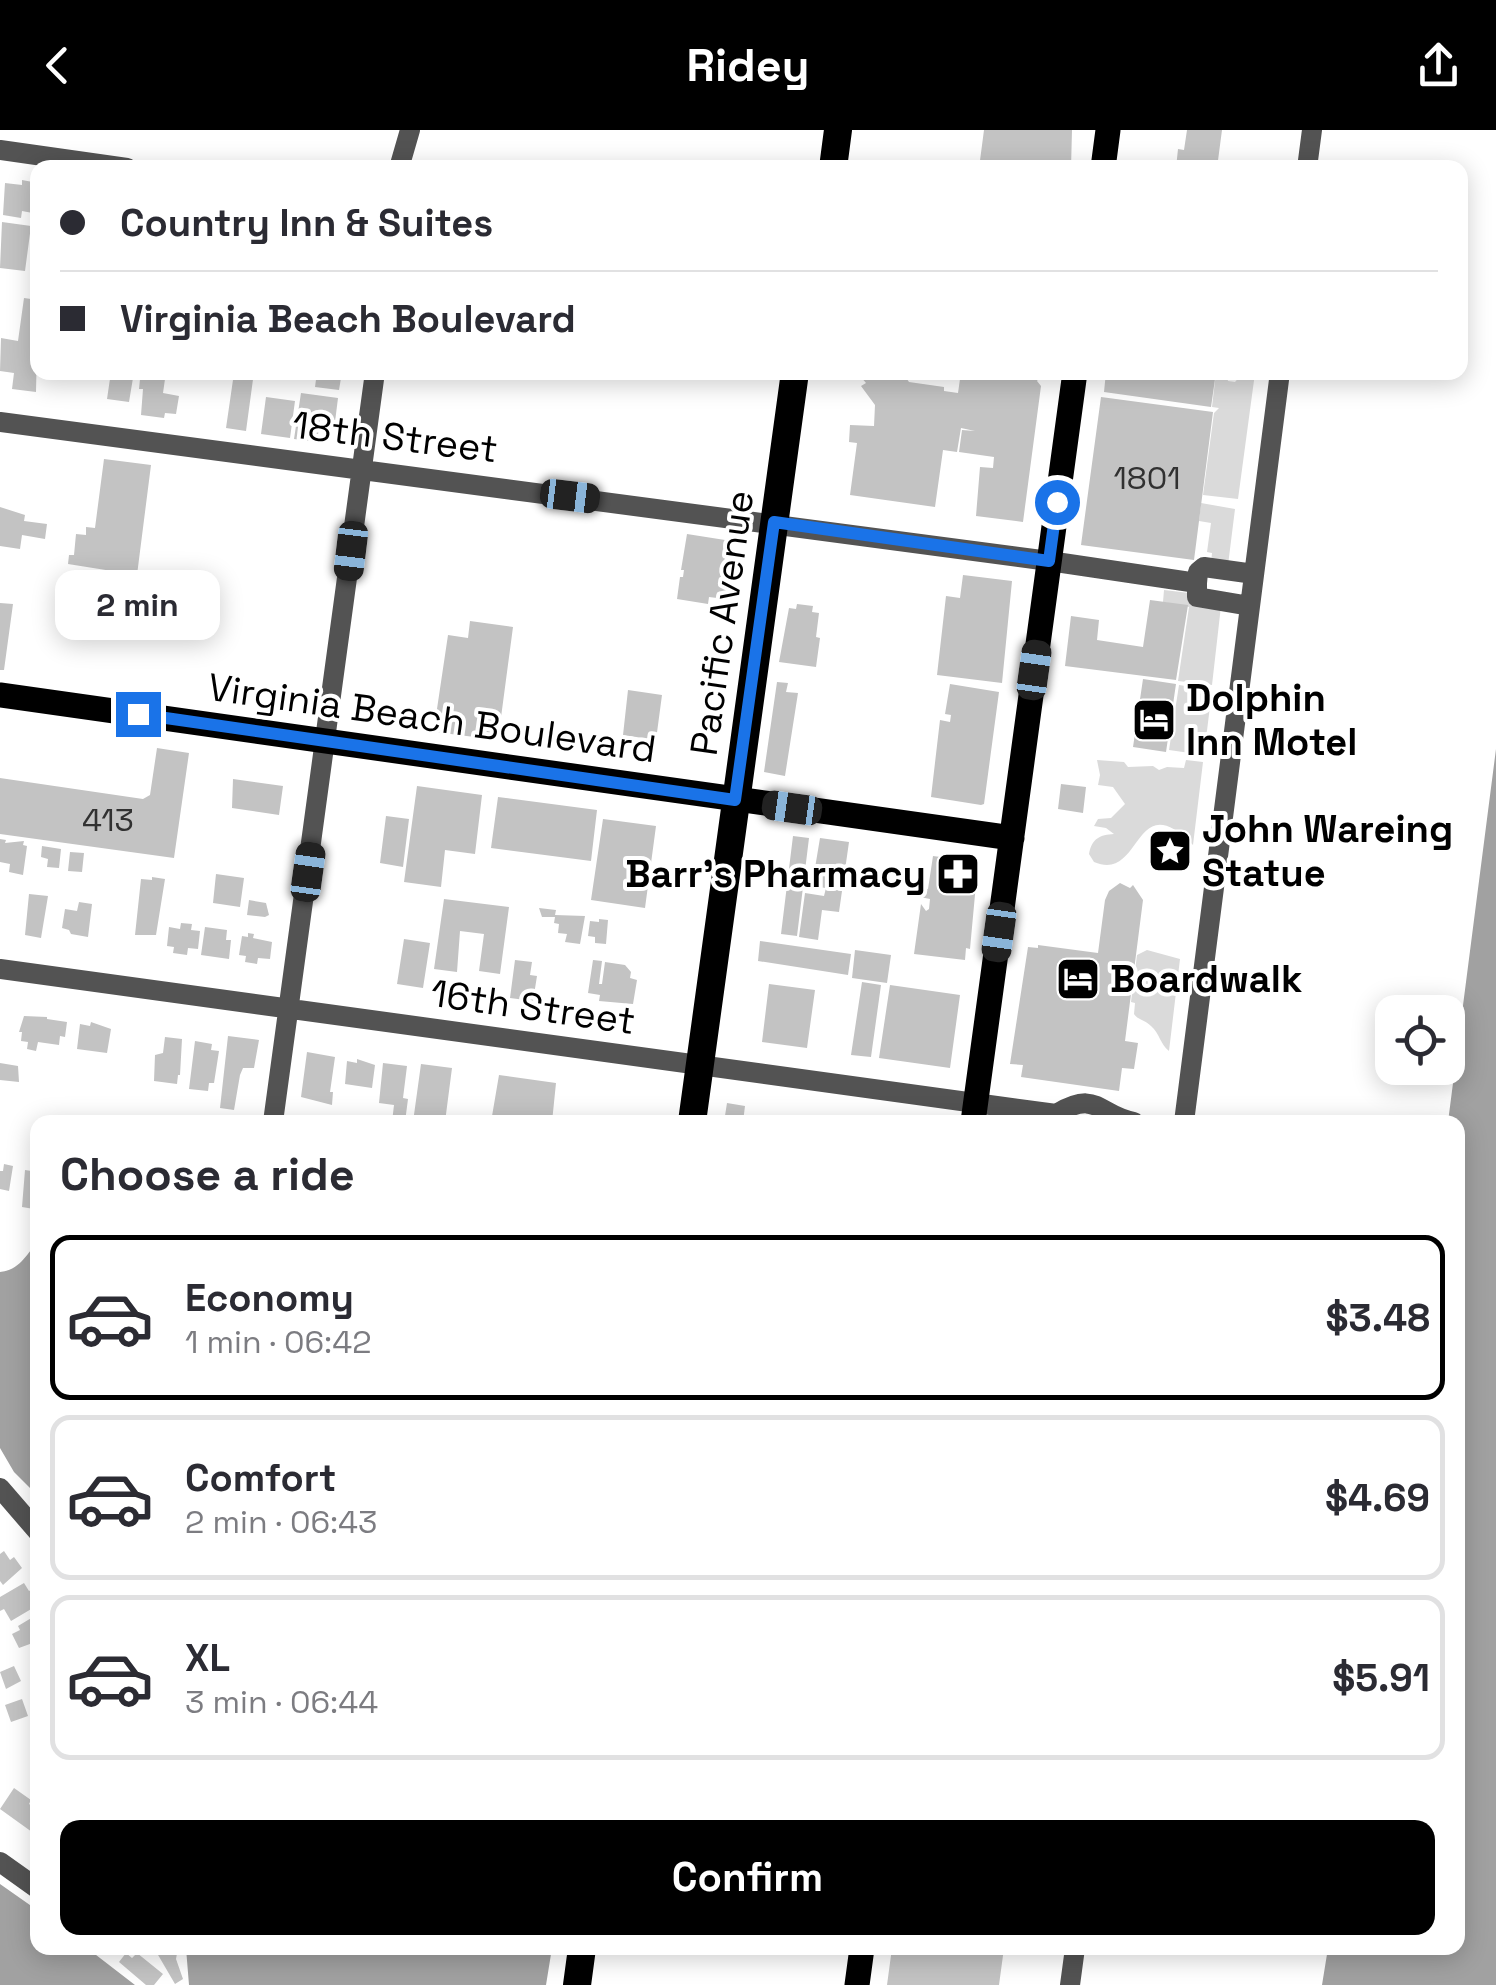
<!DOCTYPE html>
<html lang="en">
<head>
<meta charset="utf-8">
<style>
  :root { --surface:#fff; --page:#f7f7f7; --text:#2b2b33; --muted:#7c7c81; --line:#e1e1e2; --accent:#000 }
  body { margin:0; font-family:"Space Grotesk",sans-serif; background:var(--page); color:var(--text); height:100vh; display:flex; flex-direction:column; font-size:38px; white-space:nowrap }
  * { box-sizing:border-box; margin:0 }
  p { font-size:32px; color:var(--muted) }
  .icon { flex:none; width:55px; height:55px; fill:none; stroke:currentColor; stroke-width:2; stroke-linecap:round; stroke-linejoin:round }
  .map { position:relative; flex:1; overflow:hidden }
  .drawer { position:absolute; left:30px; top:985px; width:1435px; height:840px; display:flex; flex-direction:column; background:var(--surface); border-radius:20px; box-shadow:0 5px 25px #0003 }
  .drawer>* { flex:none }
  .hud { position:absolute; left:30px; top:30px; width:1438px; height:220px; border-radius:20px; box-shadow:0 5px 25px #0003; display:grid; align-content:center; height:220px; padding:0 30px; background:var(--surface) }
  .tools { position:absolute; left:1375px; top:865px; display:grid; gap:20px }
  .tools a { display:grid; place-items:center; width:90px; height:90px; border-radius:20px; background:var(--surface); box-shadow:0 5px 25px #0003; font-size:50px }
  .end { position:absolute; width:45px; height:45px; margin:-22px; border:12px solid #1a73e8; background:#fff; box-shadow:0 0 0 5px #fff }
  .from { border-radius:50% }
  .bubble { position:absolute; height:70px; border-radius:20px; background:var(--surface); box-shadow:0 5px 25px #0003; font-size:32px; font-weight:600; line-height:70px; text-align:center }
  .car { position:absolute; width:30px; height:60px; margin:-30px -15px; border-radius:12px; box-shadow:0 0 8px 2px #0007; background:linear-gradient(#222 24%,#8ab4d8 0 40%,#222 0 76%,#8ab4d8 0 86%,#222 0) }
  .hud b { display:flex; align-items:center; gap:35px; height:95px; font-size:38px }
  .hud b+b { border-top:2px solid var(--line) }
  .hud i { width:25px; height:25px; background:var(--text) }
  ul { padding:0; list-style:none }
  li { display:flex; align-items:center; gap:30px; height:165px; margin:0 20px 15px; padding:0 10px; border:5px solid var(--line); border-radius:20px }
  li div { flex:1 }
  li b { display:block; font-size:38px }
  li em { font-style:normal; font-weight:600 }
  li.current { border-color:var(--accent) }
  li>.icon { width:90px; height:90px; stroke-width:1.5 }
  h2 { padding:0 30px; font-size:45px; line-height:120px }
  .button { display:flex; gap:20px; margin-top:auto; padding:20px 30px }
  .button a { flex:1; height:115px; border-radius:20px; background:var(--accent); color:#fff; font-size:40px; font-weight:600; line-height:115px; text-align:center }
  header { display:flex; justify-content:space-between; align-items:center; height:130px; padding:0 30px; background:var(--accent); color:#fff; font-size:45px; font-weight:600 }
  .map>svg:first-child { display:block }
</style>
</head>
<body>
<header><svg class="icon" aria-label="back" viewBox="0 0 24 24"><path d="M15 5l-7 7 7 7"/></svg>Ridey<svg class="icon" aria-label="share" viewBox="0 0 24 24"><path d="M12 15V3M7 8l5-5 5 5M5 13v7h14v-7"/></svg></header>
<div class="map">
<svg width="1496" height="1855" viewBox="0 0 1496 1855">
  <rect width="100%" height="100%" fill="#fff"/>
  <path fill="#dadada" d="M1216,243H1226L1228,251L1235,252L1243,243H1255L1238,369L1203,365L1214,283L1219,278L1212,277Z
    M1201,373L1235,379L1228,435L1211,433L1212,423L1207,422L1211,393L1199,391Z
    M1164,460L1189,463L1221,476L1212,555L1178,551L1189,477L1163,472Z
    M1179,555L1212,560L1204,625L1169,620Z
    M1097,630L1124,632L1128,637L1153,636L1159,640L1167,637L1184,638L1186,630L1203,632L1193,715C1133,654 1143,753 1094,732L1089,724C1092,708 1100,705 1114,704L1106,698L1094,696L1098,689L1111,688L1125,674L1113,657L1098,655L1100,645Z
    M1147,820L1180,829L1169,921C1160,914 1160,904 1151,896C1145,890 1138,890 1134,884L1135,873L1131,872L1137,825Z"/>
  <path fill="#a1a1a1" d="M1496,619V1855H1322L1328,1818H1458V992H1448Z
    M37,1112V1365L14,1342L0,1318V1142C19,1140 26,1126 37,1112Z
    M0,1754L37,1780L38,1818H87L135,1855H0Z
    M186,1818H361C373,1827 382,1825 395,1818H552L546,1855H189Z"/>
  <path fill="#c3c3c3" d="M984,0H1072L1071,38H979Z
    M1187,0H1222L1217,38H1176L1178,19L1184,20Z
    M22,50L38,53V84L22,81L21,88L3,85L5,53L22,55Z
    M2,92L31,96L25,141L0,138Z
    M24,168L38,170L36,262L12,259L14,243L0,241L1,208L18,211Z
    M111,242H134L129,272L107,269Z
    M147,242H166L163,263L179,266L176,284L165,283L164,288L141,285L143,259H139L140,249H144Z
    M242,242H254L246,301L226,298L234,243Z
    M317,242H342L339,260L315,257Z
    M865,242H902L909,252L944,257V261L958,263L961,242H1043L1037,251L1041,256L1023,392L976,386L980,337L993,338L994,327L959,322L962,300L975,301L961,298L957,322L943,320L935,377L850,365L857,313L849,312L850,295L874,296L875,275L861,256L866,253L860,246Z
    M1106,242H1216L1211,277L1104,262Z
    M301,263L338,268L335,292L320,290L317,312L294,309Z
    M266,267L295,271L290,308L261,304Z
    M1101,267L1213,282L1194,430L1081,415Z
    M104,329L151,335L137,445L68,434L69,425H74L76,404L86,405V397L95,398Z
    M0,377L25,385L24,391L47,394L45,409L22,405L20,419L0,416Z
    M687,404L725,410L728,414L725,429L734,431L729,463L722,462L717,468L709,467L708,474L677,469L680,447H683L684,440H681Z
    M963,445L1012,451L1002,553L937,545L946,466L960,468Z
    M1150,470L1188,475L1176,550L1065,536L1071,486L1099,490L1097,510L1143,517Z
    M162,471L184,474L182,488L160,486Z
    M0,473L13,474L4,540H0Z
    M797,474L813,476L812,482L819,483L816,507L820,508L816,537L779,532L789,478L796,479Z
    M470,491L513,497L498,610L435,602L434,599L448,505L468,508Z
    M1143,549L1176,554L1166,622L1133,617Z
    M777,552L788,553L786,562L798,563L785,646L764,642Z
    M950,554L999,562L984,674L981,675L931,667L940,590L950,592L951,585L945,584Z
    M628,560L662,565L656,610L623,605Z
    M157,618L189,623L174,728L0,704V648L143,669L150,665Z
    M233,649L283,656L279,685L232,678Z
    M1061,654L1086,657L1083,683L1058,679Z
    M417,656L482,665L475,724L445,720L441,757L404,752Z
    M498,667L597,680L591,731L491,718Z
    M386,686L409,689L403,737L380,733Z
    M603,689L656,696L645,778L591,770Z
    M793,706L809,708L797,806L781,804Z
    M820,708L849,712L839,782L822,780L818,810L799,807L805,763L824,766L826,758L812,756Z
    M0,709L6,710L5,713L24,711L23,715L27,716L23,745L9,742L10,734L0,732Z
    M42,716L61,719L59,738L47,737L48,729L41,727Z
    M70,722L84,723L82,742L68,741Z
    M933,726L978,732L970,819L966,818L965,830L914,824L921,774L926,781L929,779L930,769L920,767L921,758L928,759Z
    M216,744L244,748L240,777L213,773Z
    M152,747L165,749L156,805H135L141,749L152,750Z
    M1120,753L1130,758L1133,755L1143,770L1125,911L1138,913L1134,939L1122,938L1119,961L1021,947L1023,935L1010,934L1028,817L1038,818V815L1098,823L1105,770L1109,761Z
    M29,764L48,766L41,808L25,805Z
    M444,769L509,777L500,844L479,841L484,804L460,801L457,842L434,839Z
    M249,770L266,773L269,785L265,787L247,785Z
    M79,772L92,774L88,807L71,804L69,800L62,798L65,779L77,781Z
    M539,778L556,780L555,785L585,786L580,814L565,812L567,804L558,803L559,794L554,793L555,787H542Z
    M599,789L608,790L606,814L595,813V807L588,806L590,791L599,792Z
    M181,793L192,794L191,800L200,801L198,819L188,818L187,825L173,823L174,817L167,816L169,797L180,799Z
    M205,797L227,800L226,810H231L229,829L201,825Z
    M248,803L254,804L253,808L272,812L270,829L258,828L257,834L245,832L246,826L239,825L242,806L248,807Z
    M404,809L430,813L423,858L397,854Z
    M760,811L851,824L848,845L758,831Z
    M855,820L891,825L887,853L852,848Z
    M515,830L532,832L530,845L537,846L533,871L510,868Z
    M593,830L602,831L599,854H602L605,832L625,835L631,842L630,848L637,850L633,874L599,871L600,865L588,863Z
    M862,852L881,855L871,927L851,925Z
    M769,854L815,860L807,918L762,912Z
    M890,855L960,865L950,938L879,928Z
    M24,886L47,887V889L67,892L65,907L60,906L59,915L38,912L36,921L27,919L28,912L21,911L22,902H19Z
    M91,892L111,899L107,923L77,919L80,894L90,896Z
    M228,906L259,910L254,938H243L240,945L234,980L220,978Z
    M165,907L182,909L180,945H178L177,954L154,951L155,925L163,923Z
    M195,911L212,914L211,920L219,921L214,953H209L208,961L189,959Z
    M307,922L335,927L330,962H333L332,975L301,967Z
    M357,929L375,935L372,958L345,954L347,931L357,933Z
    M0,933L18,936L19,952L0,950Z
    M383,933L407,936L403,968L408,969L405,992H392L394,975L379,973Z
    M421,934L452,938L445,992H413Z
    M499,945L556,953L552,992H491Z
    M727,973L745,976L743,992H724Z
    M4,1034L13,1036L9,1061L0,1059V1041H3Z
    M25,1040L38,1042V1074L34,1079L22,1077Z
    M4,1421L10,1430L14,1427L22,1438L3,1455L0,1451V1424Z
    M24,1453L29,1461L33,1459L38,1475L11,1491L4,1479L0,1481V1467Z
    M38,1484V1511L19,1518L12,1504L20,1500L18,1496Z
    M14,1536L21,1551L6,1559L0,1542Z
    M22,1569L28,1586L11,1592L5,1575Z
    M14,1658L31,1670L29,1674L38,1680V1694L32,1702L0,1679Z
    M154,1818H178L176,1829L183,1849L175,1854Z
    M892,1818H1004L999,1855H887Z
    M126,1823L132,1828L137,1823L163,1844L154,1855H146L119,1832Z"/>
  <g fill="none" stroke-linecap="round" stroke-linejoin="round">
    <path stroke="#535353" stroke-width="20" d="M0,20L127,38
      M399,38L410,0
      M1307,38L1312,0
      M0,292L1049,431L1197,453V467L1250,476
      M1197,453L1198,442L1204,437L1254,444
      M0,839L1056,984L1068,992
      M1056,984C1098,959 1097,985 1134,992
      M273,992L375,242
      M1184,992L1280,242
      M0,1358L38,1402
      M0,1732L38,1759
      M1070,1855L1075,1818"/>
    <path stroke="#000" stroke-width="25" d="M1103,38L1108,0
      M0,565L1012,708
      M973,992L1075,242
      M857,1855L862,1818"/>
    <path stroke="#000" stroke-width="28" d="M833,38L838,0
      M692,992L795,242
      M577,1855L582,1818"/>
  </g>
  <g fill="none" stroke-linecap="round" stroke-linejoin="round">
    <path stroke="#1a73e8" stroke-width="12" d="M138,584L735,670L774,392L1049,431L1057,372"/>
  </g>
  <defs>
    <symbol id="hotel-square" viewBox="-11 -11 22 22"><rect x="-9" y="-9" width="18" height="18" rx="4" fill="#000" stroke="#fff"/><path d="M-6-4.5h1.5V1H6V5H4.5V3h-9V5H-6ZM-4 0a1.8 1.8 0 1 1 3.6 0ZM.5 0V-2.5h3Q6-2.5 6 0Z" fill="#fff"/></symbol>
    <symbol id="sight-square" viewBox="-11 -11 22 22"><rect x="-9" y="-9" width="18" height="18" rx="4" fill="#000" stroke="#fff"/><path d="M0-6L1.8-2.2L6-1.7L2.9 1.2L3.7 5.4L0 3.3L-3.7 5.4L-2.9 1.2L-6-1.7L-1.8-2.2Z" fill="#fff"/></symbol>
    <symbol id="pharmacy-square" viewBox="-11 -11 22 22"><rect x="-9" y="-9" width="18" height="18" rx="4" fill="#000" stroke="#fff"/><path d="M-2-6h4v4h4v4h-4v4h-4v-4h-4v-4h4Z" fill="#fff"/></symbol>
  </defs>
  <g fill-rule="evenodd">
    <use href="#hotel-square" x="1129" y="565" width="50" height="50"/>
    <use href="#sight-square" x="1145" y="696" width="50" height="50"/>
    <use href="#pharmacy-square" x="933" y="719" width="50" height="50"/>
    <use href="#hotel-square" x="1053" y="824" width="50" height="50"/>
  </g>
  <g text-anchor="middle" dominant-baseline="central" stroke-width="8" stroke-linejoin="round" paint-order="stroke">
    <g font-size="32" fill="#313131">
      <text x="1147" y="348">1801</text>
      <text x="108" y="690">413</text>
    </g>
    <g font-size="38" fill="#000" stroke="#fff">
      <text transform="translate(395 307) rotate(7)">18th Street</text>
      <text transform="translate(722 493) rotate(-82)">Pacific Avenue</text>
      <text transform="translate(432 588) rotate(8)">Virginia Beach Boulevard</text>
      <text transform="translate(533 877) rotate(8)">16th Street</text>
    </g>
    <g font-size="38" font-weight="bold" fill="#000" stroke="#fff" text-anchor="start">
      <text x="1186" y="568">Dolphin<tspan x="1186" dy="44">Inn Motel</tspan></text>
      <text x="1202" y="699">John Wareing<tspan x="1202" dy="44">Statue</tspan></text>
      <text x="926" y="744" text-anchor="end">Barr's Pharmacy</text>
      <text x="1110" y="849">Boardwalk</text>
    </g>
  </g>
</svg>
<div class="tools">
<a><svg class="icon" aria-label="locate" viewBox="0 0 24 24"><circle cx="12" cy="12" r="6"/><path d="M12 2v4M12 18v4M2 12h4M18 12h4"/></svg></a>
</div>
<i class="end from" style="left:1057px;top:372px"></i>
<i class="end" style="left:138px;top:584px"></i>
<div class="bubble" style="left:55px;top:440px;width:165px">2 min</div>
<i class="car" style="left:570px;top:366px;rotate:97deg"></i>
<i class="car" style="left:351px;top:421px;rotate:187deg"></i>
<i class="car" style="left:1034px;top:540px;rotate:8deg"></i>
<i class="car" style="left:792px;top:678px;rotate:278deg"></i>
<i class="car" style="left:308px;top:742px;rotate:8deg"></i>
<i class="car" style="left:999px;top:802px;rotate:188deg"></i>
<div class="hud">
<b><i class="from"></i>Country Inn &amp; Suites</b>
<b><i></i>Virginia Beach Boulevard</b>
</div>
<section class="drawer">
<h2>Choose a ride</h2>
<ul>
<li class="current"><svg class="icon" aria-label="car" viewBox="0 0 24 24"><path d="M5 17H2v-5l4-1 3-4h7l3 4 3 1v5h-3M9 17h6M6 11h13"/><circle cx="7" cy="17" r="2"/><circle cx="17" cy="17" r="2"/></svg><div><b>Economy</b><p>1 min · 06:42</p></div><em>$3.48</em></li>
<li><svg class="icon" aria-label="car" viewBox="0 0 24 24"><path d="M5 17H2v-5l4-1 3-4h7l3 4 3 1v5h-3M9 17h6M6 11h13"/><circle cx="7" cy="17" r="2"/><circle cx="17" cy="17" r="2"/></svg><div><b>Comfort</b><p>2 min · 06:43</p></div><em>$4.69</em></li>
<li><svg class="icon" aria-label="car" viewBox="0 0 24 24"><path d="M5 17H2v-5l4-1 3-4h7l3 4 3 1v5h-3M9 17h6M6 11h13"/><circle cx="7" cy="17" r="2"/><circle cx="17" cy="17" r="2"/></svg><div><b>XL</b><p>3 min · 06:44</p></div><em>$5.91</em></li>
</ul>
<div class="button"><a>Confirm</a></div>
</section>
</div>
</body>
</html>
